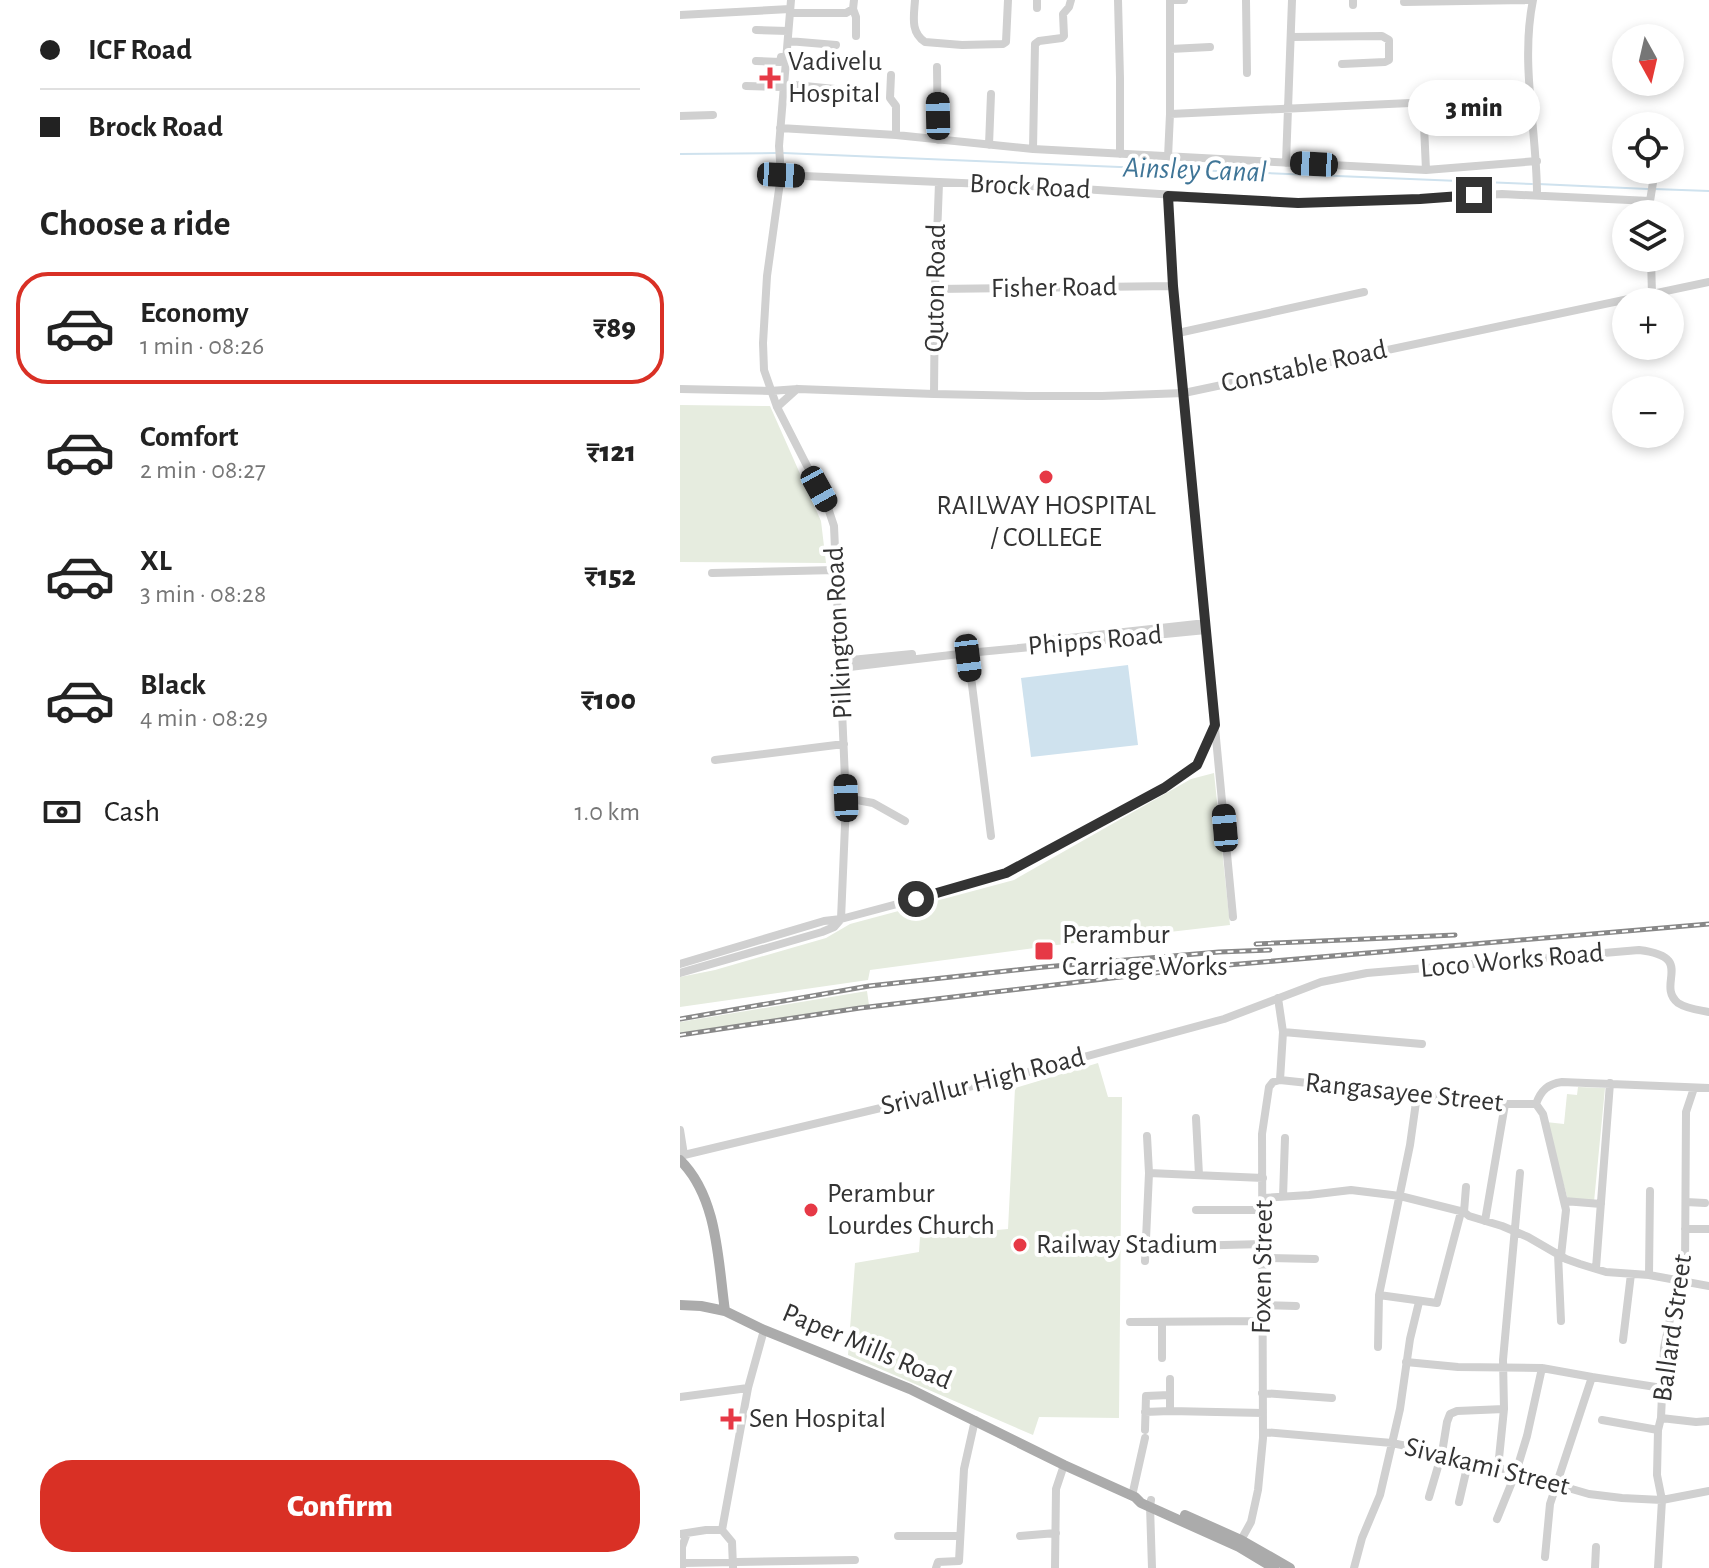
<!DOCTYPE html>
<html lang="en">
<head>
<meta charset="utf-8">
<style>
  :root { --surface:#fff; --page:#f6f6f6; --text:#222; --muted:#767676; --line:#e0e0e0; --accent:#d93025 }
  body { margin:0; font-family:"Alegreya Sans",sans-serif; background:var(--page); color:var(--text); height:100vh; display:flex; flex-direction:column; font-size:30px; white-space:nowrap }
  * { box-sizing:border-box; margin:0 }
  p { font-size:26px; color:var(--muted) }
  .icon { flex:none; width:44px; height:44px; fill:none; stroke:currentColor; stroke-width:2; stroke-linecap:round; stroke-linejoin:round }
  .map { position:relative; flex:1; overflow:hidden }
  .side { display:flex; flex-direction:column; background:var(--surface); width:680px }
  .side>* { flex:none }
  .banner { display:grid; align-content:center; height:176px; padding:0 40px; background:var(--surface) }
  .needle { width:52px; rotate:172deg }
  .buttons { position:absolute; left:932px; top:24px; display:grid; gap:16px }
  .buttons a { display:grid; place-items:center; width:72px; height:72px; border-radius:50%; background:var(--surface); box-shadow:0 4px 12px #0003; font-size:40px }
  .end { position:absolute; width:36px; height:36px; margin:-18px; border:10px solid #333; background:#fff; box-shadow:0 0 0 4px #fff }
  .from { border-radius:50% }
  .bubble { position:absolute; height:56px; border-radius:28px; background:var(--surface); box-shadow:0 4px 12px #0003; font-size:26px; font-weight:800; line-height:56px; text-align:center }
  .car { position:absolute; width:24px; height:48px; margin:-24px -12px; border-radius:10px; box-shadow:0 0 6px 2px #0007; background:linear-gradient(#222 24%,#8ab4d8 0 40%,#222 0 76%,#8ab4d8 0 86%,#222 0) }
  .banner b { display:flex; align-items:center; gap:28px; height:76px; font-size:30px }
  .banner b+b { border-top:2px solid var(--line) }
  .banner i { width:20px; height:20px; background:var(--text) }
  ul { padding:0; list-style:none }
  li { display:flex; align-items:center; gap:24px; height:112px; margin:0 16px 12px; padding:0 24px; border:4px solid transparent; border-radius:32px }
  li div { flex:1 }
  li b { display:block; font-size:30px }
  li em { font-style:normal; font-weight:800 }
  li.active { border-color:var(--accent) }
  li>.icon { width:72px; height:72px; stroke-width:1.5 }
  h2 { padding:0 40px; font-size:36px; line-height:96px }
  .pay { display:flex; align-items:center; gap:20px; height:88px; padding:0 40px; font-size:30px }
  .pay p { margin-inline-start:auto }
  .cta { display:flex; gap:16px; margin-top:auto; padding:16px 40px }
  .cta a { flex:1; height:92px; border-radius:32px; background:var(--accent); color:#fff; font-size:32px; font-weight:800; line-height:92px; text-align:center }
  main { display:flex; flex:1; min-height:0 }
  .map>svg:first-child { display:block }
</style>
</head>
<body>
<main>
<section class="side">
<div class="banner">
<b><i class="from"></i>ICF Road</b>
<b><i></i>Brock Road</b>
</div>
<h2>Choose a ride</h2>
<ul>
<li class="active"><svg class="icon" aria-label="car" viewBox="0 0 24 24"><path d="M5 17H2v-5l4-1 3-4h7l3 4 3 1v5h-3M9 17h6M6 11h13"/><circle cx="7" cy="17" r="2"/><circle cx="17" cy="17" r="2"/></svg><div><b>Economy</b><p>1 min · 08:26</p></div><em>₹89</em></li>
<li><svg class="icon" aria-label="car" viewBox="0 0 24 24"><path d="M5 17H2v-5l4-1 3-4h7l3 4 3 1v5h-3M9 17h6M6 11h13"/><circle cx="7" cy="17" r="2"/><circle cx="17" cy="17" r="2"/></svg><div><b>Comfort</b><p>2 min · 08:27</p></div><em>₹121</em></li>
<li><svg class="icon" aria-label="car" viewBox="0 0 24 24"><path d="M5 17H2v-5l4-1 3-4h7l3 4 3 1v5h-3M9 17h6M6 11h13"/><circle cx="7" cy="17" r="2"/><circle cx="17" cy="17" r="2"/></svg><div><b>XL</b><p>3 min · 08:28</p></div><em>₹152</em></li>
<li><svg class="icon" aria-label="car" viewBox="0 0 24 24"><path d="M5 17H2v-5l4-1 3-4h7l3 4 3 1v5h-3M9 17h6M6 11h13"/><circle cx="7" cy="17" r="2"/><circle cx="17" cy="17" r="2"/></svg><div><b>Black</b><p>4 min · 08:29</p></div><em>₹100</em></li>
</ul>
<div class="pay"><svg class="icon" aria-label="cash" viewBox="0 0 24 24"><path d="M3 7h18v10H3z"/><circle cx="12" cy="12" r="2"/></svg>Cash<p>1.0 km</p></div>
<div class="cta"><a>Confirm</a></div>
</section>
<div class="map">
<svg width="1029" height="1568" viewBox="0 0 1029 1568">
  <rect width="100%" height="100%" fill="#fff"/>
  <path fill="#e6ecdf" d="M0,405L90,406L141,521L146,563L0,562Z
    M534,773L550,925L377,945L190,970L188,980L0,1007V977L35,970L146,938L170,924L334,880L511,779Z
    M187,991L189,1005L0,1034V1022Z
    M418,1063L428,1097H442L439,1418L359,1417L353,1435L168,1355L175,1263L239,1252L240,1237L328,1229L335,1088Z
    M898,1087L925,1088L914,1202L888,1200L866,1122L884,1124L887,1094L897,1095Z"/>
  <path fill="#cfe2ee" d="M448,665L458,745L351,757L341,678Z"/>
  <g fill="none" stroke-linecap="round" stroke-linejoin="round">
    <path stroke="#cfe2ee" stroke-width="2" d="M103,153L852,184
      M0,154L97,153
      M858,184L968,189
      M974,189L1029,191"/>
    <path stroke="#d0d0d0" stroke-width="8" d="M235,0C234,16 230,32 245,42L282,45L323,44L326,42L328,0
      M357,0V8
      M438,0L440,78V154
      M566,0L567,73
      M673,0V5
      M853,0C840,64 857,130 857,195
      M724,2L850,0
      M173,9L176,17V36
      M110,13H166L173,9L174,0
      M0,15L110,9
      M76,30L108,31
      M612,37L702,36L709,40V60L705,62L662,64
      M108,41L156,45
      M490,49L530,47
      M76,61L100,62L101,57H105
      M257,67L258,140
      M211,75L210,98L216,106V135
      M104,84L155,89
      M66,86L104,87
      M743,103L746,170
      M490,114L795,100
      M0,116L33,115
      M100,128L216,135L353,149L746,170L857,161
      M309,145L311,94
      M353,149L355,44L359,41L382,38L384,36L383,14L389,7L391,0
      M488,157L490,114V0H504
      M606,163L612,0
      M101,175L371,187L618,203L740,199L822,194L970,201V214
      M488,196L493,286L553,917
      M970,201L975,170
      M971,258L972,295
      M255,289L493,286
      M498,333L684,292
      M0,389L90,391L118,389L254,394L348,396H422L504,393L1029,282
      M254,394L255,289L259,183
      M97,407L117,389
      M32,573L156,570
      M353,642L526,623
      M288,653L311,836
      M161,661L232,654
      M161,668L288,653L526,630
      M35,760L164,744
      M166,798L193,803L225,821
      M0,964L144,921L161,919L236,899L326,873L484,788L517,765L535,726
      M0,973L142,932L154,927L161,919L166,802L154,526L147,505L97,407L84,370L83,343L87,276L101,175L99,146L111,0
      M603,1032L742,1044
      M600,1080L825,1104H856C861,1090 868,1084 882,1082L1029,1088
      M856,1104L863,1114L886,1210L881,1256
      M516,1118L519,1175
      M0,1130L4,1155L326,1078L544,1019L641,982L687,973L959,950C1017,957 975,984 998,1003C1007,1009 1019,1010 1029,1012
      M469,1173L583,1178
      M603,1197L605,1138
      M584,1198L629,1195L671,1190L720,1196L784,1212L789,1216L822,1226L848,1237L886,1259L900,1264L926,1272L969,1275L1029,1286
      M884,1201L921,1204
      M1006,1202L1025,1203
      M516,1210H583
      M784,1212L786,1187
      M805,1221L825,1104
      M1005,1229H1029
      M504,1246L584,1244
      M878,1254L881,1321
      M584,1258L635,1259
      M465,1261L469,1173L467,1136
      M916,1268L930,1083
      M969,1275L970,1191
      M699,1295L757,1303L781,1212
      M582,1305L616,1306
      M450,1322L581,1321
      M482,1322V1358
      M943,1340L951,1274
      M698,1347L699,1295L730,1145L737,1095
      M726,1362L778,1367L862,1368L912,1377
      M490,1379V1411L583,1413
      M582,1393L652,1398
      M0,1397L68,1388
      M465,1412L490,1411
      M981,1418L1016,1422L1029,1421
      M922,1420L978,1430
      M465,1430L466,1396L489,1395
      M583,1432L712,1443L789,1459L909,1494L942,1498L982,1500L1029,1491
      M818,1468L824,1409L823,1360L840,1173
      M452,1496L465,1438
      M749,1497L762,1453L767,1422L770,1414L777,1411L824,1409
      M471,1500L470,1506L472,1568
      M779,1502L789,1459
      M817,1519L836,1472L847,1436L862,1368
      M42,1530L52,1542L53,1567
      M0,1534L26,1530H42L68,1388L84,1330
      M218,1536H280
      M340,1536L376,1533
      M561,1540L571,1522L578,1490L583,1438L582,1134L589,1087L593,1082L600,1080L603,1032L598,998
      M865,1557L870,1504L912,1377L982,1388
      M2,1563L175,1560
      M2,1567V1547L7,1533
      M256,1568L258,1562L279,1561L284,1469L295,1420
      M375,1568L376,1489L384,1465
      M674,1568L682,1538L700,1495L720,1409L730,1339L739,1302
      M915,1568L916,1547
      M978,1568L982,1500L977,1475L978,1430L981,1418L984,1348L997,1286L1001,1282L1005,1271L1006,1112L1014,1088"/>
    <path stroke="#ababab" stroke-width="10" d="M0,1160C38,1197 38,1262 45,1311
      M0,1305L21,1306L45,1311L84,1330L230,1389L384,1465L455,1497L461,1503L559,1547L594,1568
      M505,1515L561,1540L610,1568"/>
    <defs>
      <path id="rail" d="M576,944L775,935
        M0,1019L189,986L364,967L539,952L590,950
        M0,1035L180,1008L524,967L1029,924"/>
    </defs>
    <use href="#rail" stroke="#888" stroke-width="5"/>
    <use href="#rail" stroke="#fff" stroke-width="2" stroke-dasharray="6" stroke-linecap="butt"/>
  </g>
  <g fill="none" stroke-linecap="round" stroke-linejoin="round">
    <path stroke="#333" stroke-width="10" d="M236,899L326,873L484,788L517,765L535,725L493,286L488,196L618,203L740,199L794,195"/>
  </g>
  <g fill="#e63946" stroke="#fff" stroke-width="3">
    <path d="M86 66h8v8h8v8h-8v8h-8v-8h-8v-8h8z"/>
    <circle cx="366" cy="477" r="8"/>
    <rect x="354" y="941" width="20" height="20" rx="4"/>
    <circle cx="131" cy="1210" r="8"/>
    <circle cx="340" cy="1245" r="8"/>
    <path d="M47 1407h8v8h8v8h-8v8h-8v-8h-8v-8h8z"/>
  </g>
  <g text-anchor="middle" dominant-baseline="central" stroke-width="8" stroke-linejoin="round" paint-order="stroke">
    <g font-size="28" fill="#333" stroke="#fff" text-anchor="start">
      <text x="108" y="62">Vadivelu<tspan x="108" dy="32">Hospital</tspan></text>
      <text x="366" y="506" text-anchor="middle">RAILWAY HOSPITAL<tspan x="366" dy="32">/ COLLEGE</tspan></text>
      <text x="382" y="935">Perambur<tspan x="382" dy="32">Carriage Works</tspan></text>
      <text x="147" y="1194">Perambur<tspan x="147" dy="32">Lourdes Church</tspan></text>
      <text x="356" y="1245">Railway Stadium</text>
      <text x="69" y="1419">Sen Hospital</text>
    </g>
    <g font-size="28" fill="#333" stroke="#fff">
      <text transform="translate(350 187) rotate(3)">Brock Road</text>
      <text transform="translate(256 288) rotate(-89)">Quton Road</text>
      <text transform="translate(374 288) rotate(-1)">Fisher Road</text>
      <text transform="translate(624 367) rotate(-12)">Constable Road</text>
      <text transform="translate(159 633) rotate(-93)">Pilkington Road</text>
      <text transform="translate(415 641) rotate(-5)">Phipps Road</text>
      <text transform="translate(832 961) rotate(-5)">Loco Works Road</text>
      <text transform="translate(303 1082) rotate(-14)">Srivallur High Road</text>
      <text transform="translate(724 1093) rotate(6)">Rangasayee Street</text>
      <text transform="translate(583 1267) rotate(-89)">Foxen Street</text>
      <text transform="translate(993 1328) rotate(-82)">Ballard Street</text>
      <text transform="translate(187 1347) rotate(23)">Paper Mills Road</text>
      <text transform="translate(807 1467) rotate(14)">Sivakami Street</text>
    </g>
    <g font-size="30" font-style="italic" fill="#3f7597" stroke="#fff">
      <text transform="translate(515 170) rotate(2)">Ainsley Canal</text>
    </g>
  </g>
</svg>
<div class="buttons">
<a><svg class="needle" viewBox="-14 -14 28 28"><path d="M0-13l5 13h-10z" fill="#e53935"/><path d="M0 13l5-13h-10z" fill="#767676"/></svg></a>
<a><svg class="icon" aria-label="locate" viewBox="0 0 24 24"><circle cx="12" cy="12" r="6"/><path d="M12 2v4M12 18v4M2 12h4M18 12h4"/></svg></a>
<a><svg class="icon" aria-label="layers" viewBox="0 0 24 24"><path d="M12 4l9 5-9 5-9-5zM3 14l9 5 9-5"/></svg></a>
<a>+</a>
<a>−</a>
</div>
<i class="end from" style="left:236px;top:899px"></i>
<i class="end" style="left:794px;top:195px"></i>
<div class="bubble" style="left:728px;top:80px;width:132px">3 min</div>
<i class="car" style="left:258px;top:116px;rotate:359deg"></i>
<i class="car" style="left:634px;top:164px;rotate:273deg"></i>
<i class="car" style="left:101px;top:175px;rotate:93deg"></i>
<i class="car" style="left:139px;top:489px;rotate:151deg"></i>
<i class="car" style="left:288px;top:658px;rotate:173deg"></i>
<i class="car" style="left:166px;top:798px;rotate:358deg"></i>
<i class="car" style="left:545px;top:828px;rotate:355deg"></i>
</div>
</main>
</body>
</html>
